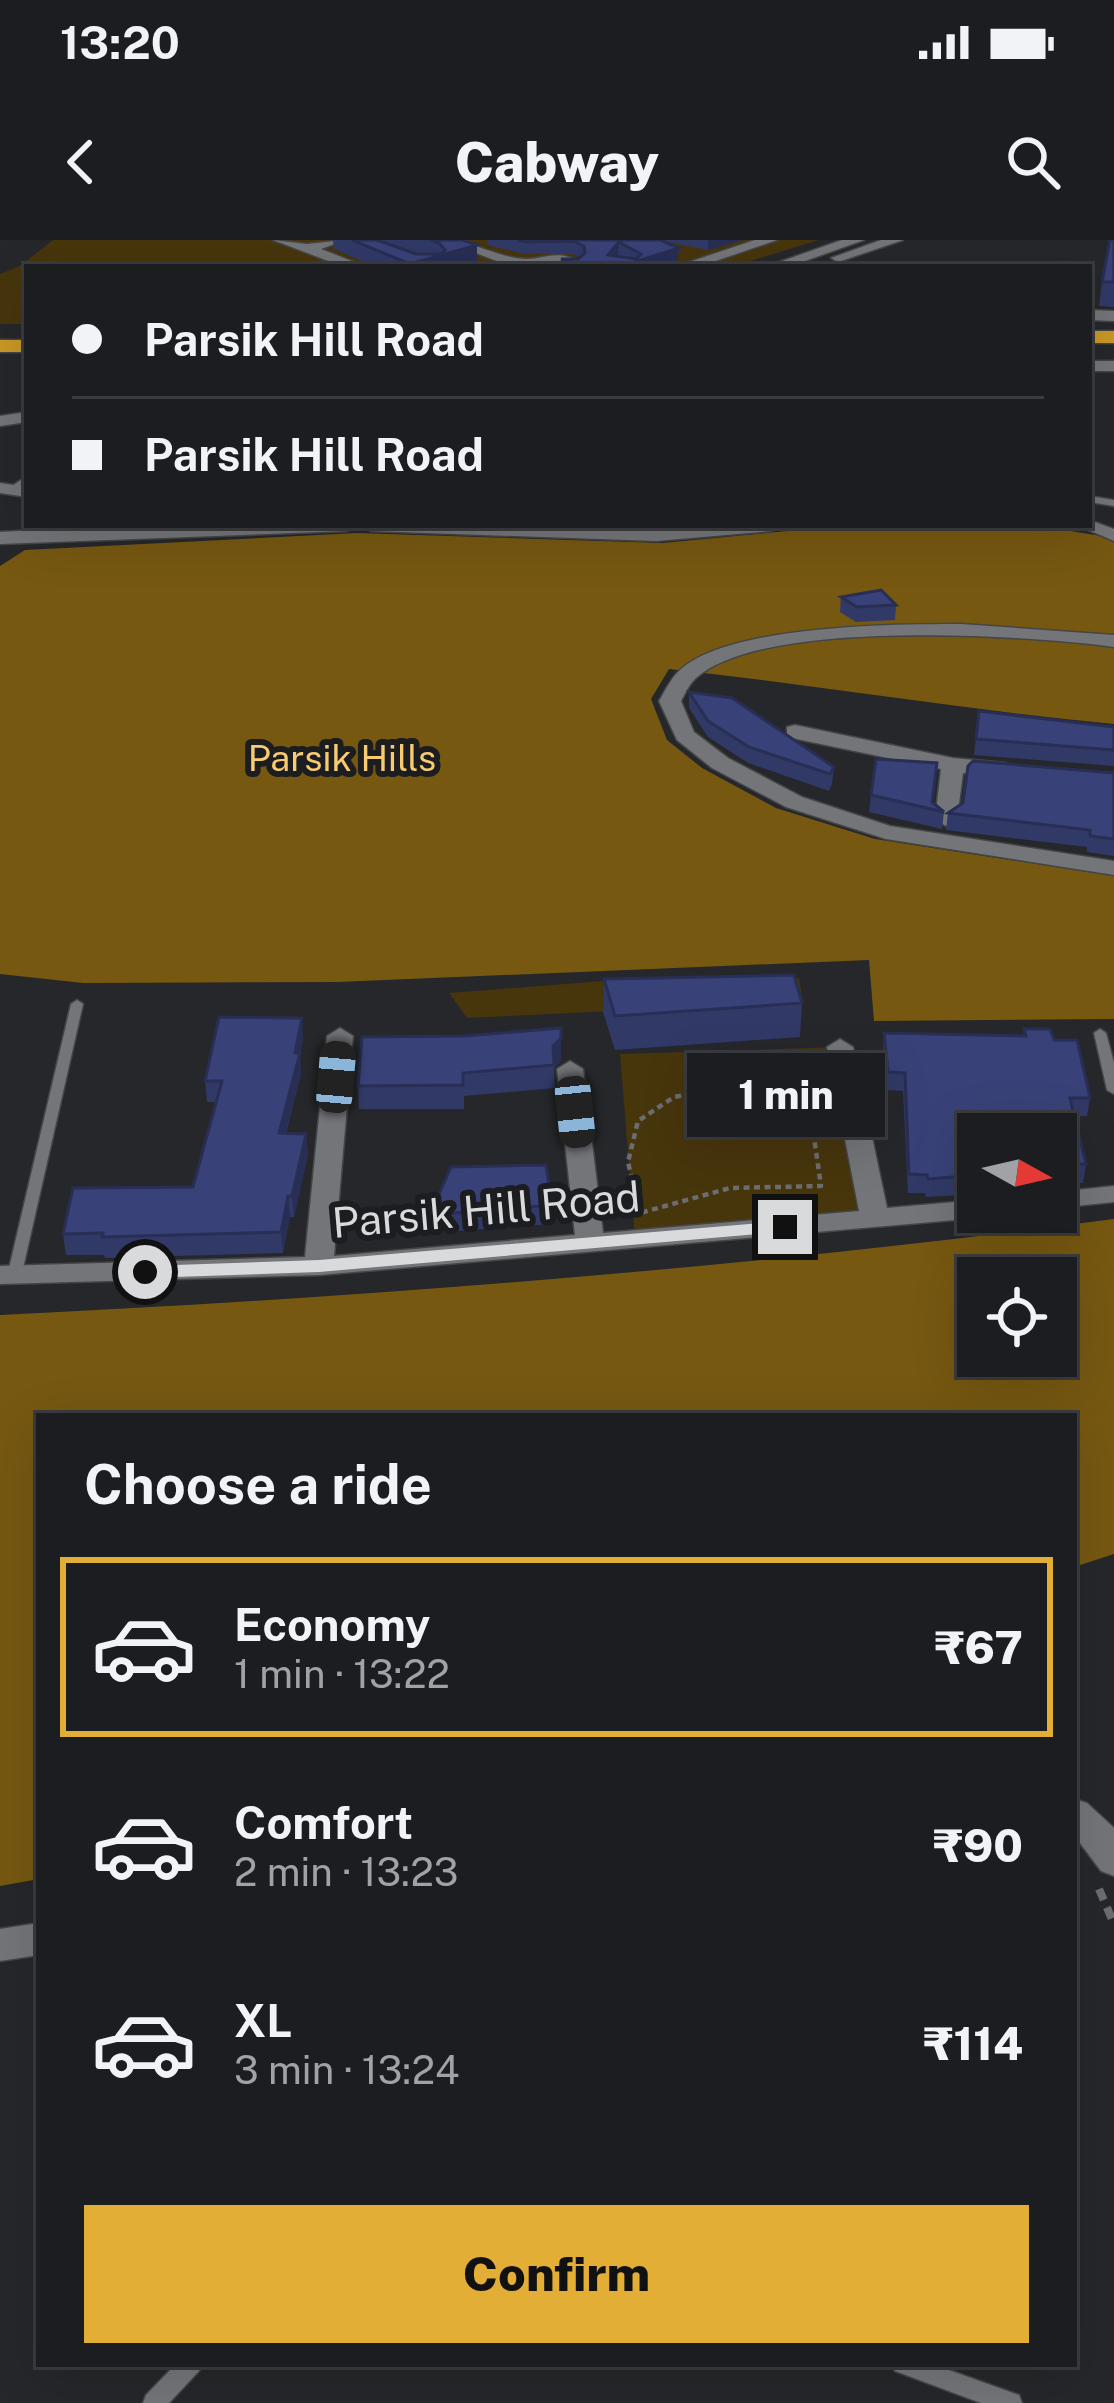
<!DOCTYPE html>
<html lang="en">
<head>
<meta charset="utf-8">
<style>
  :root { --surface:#1c1d20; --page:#252629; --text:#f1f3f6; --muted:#a0a2a5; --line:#3a3b3e; --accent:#e3ae35 }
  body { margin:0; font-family:"Public Sans",sans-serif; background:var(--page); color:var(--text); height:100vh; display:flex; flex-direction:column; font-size:45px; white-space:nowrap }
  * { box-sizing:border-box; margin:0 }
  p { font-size:39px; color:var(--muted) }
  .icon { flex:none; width:66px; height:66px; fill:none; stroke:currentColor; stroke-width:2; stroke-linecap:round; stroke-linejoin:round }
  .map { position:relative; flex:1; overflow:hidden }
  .sheet { position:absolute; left:36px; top:1173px; width:1041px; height:954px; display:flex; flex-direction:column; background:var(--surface); border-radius:0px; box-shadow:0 12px 48px #0002,0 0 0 3px var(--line) }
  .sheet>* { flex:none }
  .top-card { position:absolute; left:24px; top:24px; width:1068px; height:264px; border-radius:0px; box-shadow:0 12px 48px #0002,0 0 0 3px var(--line); display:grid; align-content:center; height:264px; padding:0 48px; background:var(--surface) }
  .needle { width:78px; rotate:98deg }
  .buttons { position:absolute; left:957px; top:873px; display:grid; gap:24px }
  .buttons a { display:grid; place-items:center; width:120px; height:120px; border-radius:0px; background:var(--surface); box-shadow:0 12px 48px #0002,0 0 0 3px var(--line); font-size:60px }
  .end { position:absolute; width:54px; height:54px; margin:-27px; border:15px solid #d9dadc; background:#111; box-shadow:0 0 0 6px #111 }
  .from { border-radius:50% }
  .bubble { position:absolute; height:84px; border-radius:0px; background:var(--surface); box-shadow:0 12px 48px #0002,0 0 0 3px var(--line); font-size:39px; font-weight:800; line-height:84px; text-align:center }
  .car { position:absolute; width:36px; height:72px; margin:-36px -18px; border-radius:15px; box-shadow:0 0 9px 3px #0007; background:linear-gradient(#222 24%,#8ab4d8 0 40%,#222 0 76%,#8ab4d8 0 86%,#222 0) }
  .top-card b { display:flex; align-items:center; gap:42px; height:114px; font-size:45px }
  .top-card b+b { border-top:3px solid var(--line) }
  .top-card i { width:30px; height:30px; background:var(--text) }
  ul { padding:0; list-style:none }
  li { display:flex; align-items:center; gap:36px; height:180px; margin:0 24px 18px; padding:0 24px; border:6px solid transparent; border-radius:0px }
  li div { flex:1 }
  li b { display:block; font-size:45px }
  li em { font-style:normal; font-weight:800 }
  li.active { border-color:var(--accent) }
  li>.icon { width:108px; height:108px; stroke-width:1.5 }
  h2 { padding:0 48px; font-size:54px; line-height:144px }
  .action { display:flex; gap:24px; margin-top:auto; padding:24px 48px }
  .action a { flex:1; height:138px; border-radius:0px; background:var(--accent); color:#111; font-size:48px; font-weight:800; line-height:138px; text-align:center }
  .status { display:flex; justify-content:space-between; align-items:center; height:84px; padding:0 60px; background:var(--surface); direction:ltr }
  .status svg { height:33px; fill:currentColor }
  header { display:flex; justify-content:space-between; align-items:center; height:156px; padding:0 48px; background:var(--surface); font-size:54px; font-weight:800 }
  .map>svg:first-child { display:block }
</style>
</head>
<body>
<div class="status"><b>13:20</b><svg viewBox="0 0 49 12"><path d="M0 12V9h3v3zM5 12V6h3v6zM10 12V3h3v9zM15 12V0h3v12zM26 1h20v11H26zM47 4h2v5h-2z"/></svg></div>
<header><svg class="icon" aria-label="back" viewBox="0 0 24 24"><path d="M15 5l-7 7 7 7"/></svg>Cabway<svg class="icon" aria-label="search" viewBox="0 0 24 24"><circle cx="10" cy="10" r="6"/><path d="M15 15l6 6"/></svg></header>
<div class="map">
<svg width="1114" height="2163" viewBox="0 0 1114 2163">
  <rect width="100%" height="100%" fill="#26272a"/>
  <path fill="#47350c" d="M53,0H819L731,27H27V84H0V34L20,26Z
    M799,738L803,762L467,778L449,753L615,740Z
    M840,807L875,980L635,999L620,814Z"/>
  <path fill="#765811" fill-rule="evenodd" d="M849,285H1033L1114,298V484C965,470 818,445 669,429L651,459L667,500L702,528L776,568L875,599L1114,636V779L874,781L869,720L337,742L83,743L0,734V326L25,310L357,293L663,303Z
    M1114,979V1314L1074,1327V1176H39V1639L0,1646V1075C373,1057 744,1028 1114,979ZM978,1038H1056V1116H978Z"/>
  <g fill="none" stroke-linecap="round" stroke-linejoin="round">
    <defs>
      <path id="lane" d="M27,236V243L15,252H9V248Z
        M1089,256L1114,260V266L1089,262Z
        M77,760L83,764L21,1037L14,1042L7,1037L71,764Z
        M1100,789L1106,793L1114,823V854L1107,850L1094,793Z
        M176,2124H202L199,2131L169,2163H143L146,2155Z
        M892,2124H932L1019,2155L1022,2163H981L895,2131Z"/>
      <path id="street" d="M273,0L307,4L345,0L321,9L367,27H344Z
        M441,0C469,0 489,13 516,18C542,23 554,6 582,23L578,27H559L553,22L513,27Z
        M755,0H777L698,27H674Z
        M1089,70L1114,71V81L1089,80Z
        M27,172V182L0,186V176Z
        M0,243L27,247V257L0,253Z
        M1089,280L1114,289V301L1077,285H1089Z
        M139,285H356L347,291L0,304V292Z
        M362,285L656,289L781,285L772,291L656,301L371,291Z
        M961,384L1114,395V407C1026,395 763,378 696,438C689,444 685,454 681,461L694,492L728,518L802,557L890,586L1114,621V635L886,599L786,567L712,528L677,500L659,461C665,451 671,438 680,430C729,385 895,384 961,384Z
        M795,485L953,518L1006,523L1017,530L1006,537L963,533L957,579L946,586L935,579L941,529L787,497V487Z
        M340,788L353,796L334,1016L575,995L557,829L570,821L583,829L603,993L859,971L827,807L840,799L853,807L887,968L978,960V972H990L978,978L319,1035L0,1044V1026L305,1017L327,796Z
        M1114,946V962L1056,968V952Z
        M1074,1559L1087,1563L1114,1588V1636L1101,1631L1074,1595Z
        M39,1683V1715L0,1721V1689Z"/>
      <path id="secondary" d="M842,0H864L788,27H765Z
        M881,0H903L838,22L831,18Z
        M1089,121H1114V131H1089Z"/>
      <path id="highway" d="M1089,91H1114V103H1089Z
        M0,100H27V112H0Z"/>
    </defs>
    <use href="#lane" stroke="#444547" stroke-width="3"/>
    <use href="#street" stroke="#444547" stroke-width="3"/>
    <use href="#secondary" stroke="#444547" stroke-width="3"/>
    <use href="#highway" stroke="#444547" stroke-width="3"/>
    <path stroke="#6c6d70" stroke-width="4.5" stroke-dasharray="6 4.5" stroke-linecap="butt" d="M735,847L807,849L821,946L730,948L640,973L628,922L638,881L674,857Z"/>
    <path stroke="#6c6d70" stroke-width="8" stroke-dasharray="12 8" stroke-linecap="butt" d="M1099,1649L1114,1684"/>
    <use href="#lane" fill="#737579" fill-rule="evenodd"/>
    <use href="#street" fill="#737579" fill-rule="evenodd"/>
    <use href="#secondary" fill="#737579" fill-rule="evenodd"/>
    <use href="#highway" fill="#c99826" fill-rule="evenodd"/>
  </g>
  <path fill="#313967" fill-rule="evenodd" d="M333,0H462L477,5V23L462,27H376L334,9ZM385,2L422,14H416Z
    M487,0H743L708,10L663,1L678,20L657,27H561V19L580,17L573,14H525L487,5Z
    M1114,0V67L1099,66L1102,42Z
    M841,357L896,365L895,380L856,382L840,372Z
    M689,452L834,527L832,544L829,551L748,523L708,497L689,468Z
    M979,471L1114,487V526L974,515Z
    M1114,533V616L1087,612V607L946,590L948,573Z
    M871,555L933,562L944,572L942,589L869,572Z
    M604,739L802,763L800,797L615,810L603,772Z
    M561,788V821L554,828L555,848L464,856V869H359L358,846Z
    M1024,789L1054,800L1090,858L1087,876H1075L1086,924L1083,943H1056V894H978V954L926,957L925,953H908L903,851L886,850L883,811L884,793L1023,796Z
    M303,798L300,816L301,834L286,894H306L308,915L294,977H290L283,1013L105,1018L104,1015H66L63,994L193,947L216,862H207L205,841Z
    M552,965V984L431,993L430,975Z"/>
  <path fill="#282e54" d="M708,0H743L708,10Z
    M619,2L618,15L608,27V15Z
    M477,5V23L462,27H410V24Z
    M679,8L678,20L657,27H618Z
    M302,778L303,798L300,816L301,834L280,914L279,893Z
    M561,798V821L555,828L553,806Z
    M306,894L308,915L294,977L292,956Z
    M288,956L290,977L283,1013L281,992Z"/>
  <path fill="#394278" stroke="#282e54" stroke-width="3" fill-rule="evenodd" d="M352,0H377L416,14H441L445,10L439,3L431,0H462L477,5L410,24Z
    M518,0H660L679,8L618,27H585L561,19H578L585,13L584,6L573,1L525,2ZM619,2L641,14L636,19L608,15Z
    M1110,0H1114V42H1102Z
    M881,350L896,365L857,367L841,357Z
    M689,452L732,458L834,527L830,534L749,507L708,481Z
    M979,471L1114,487V510L976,499Z
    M876,519L937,523L932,562L944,572L871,555Z
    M973,521L1114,533V599L1090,596V590L948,573L963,563L968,526Z
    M794,735L802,763L615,776L604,739Z
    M219,777L302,778L295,813H300L279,893L306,894L292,956H288L281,992L102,997L103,993L63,994L73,948L193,947L222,841H205Z
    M561,788V798L553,806L554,825L463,833V845L358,846L362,797L464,796Z
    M1024,789H1050L1054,800H1077L1090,858H1070L1086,924H1056V894H978V935L928,939L927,935L909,934L905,833L888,832L884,793L1026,796Z
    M546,925L552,965L430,975L451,927Z"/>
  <path fill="#d9dadc" d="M785,981L792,983V991L319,1032L145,1038L135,1032L145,1026L319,1020Z"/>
  <g text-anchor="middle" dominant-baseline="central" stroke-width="12" stroke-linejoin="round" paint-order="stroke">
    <g font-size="36" fill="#f9cb70" stroke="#1c1d20">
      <text x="342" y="518">Parsik Hills</text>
    </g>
    <g font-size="42" fill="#d9dadc" stroke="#1c1d20">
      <text transform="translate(486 969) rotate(-5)">Parsik Hill Road</text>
    </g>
  </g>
</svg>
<div class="buttons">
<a><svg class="needle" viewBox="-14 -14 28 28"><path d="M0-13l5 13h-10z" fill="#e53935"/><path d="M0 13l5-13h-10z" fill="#a0a2a5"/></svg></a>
<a><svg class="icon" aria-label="locate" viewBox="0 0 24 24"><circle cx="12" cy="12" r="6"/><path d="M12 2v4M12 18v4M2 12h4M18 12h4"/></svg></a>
</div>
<i class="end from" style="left:145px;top:1032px"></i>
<i class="end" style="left:785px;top:987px"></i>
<div class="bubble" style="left:687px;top:813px;width:198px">1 min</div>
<i class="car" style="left:336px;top:837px;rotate:5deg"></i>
<i class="car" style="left:575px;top:872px;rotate:174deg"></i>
<div class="top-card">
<b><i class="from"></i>Parsik Hill Road</b>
<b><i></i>Parsik Hill Road</b>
</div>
<section class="sheet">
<h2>Choose a ride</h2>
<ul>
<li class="active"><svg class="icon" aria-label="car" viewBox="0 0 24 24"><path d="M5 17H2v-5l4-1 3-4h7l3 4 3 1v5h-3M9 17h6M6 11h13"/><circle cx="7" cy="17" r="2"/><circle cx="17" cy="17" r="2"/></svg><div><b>Economy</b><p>1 min · 13:22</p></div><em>₹67</em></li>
<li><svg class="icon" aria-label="car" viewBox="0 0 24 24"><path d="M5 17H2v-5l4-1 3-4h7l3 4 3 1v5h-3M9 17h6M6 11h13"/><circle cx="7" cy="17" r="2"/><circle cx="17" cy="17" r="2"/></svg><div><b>Comfort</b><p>2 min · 13:23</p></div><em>₹90</em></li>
<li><svg class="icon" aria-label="car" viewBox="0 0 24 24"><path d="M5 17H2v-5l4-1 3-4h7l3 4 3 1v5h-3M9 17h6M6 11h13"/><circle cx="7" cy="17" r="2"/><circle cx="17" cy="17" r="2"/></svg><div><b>XL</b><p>3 min · 13:24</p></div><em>₹114</em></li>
</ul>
<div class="action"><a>Confirm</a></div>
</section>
</div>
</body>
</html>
